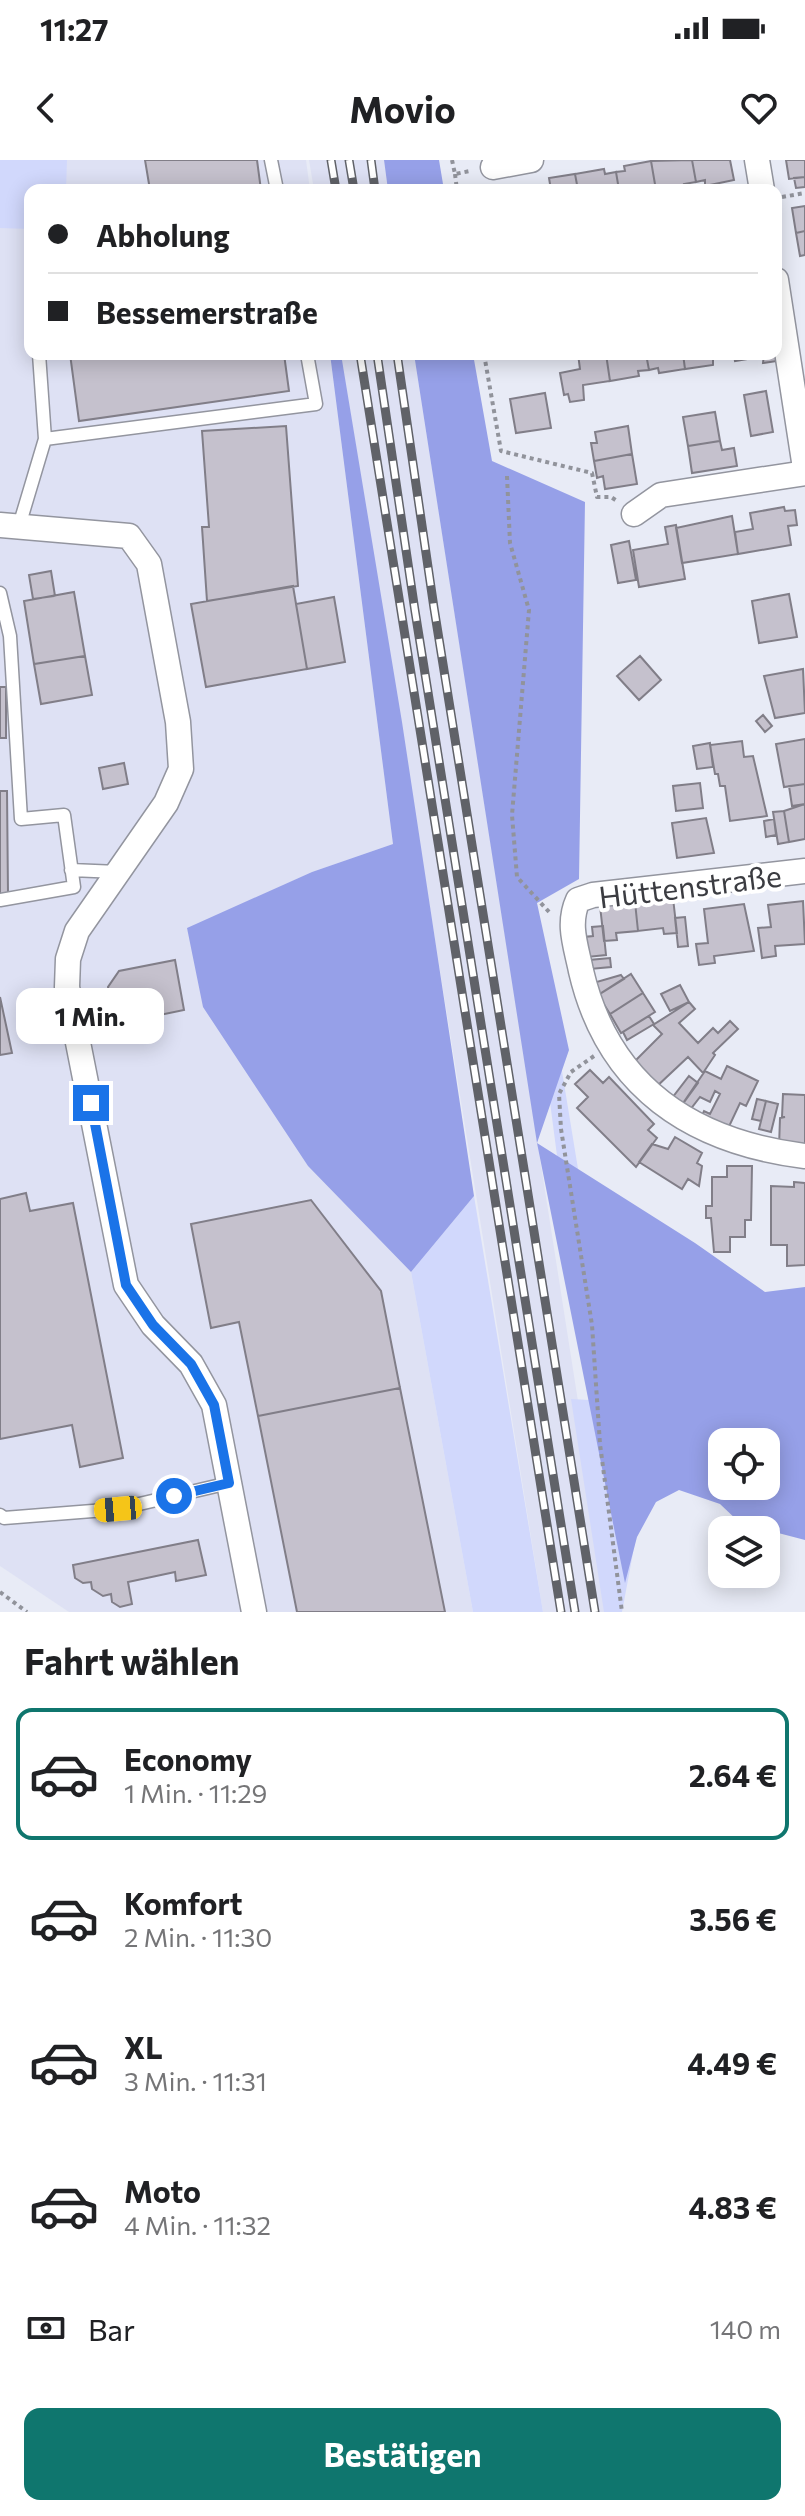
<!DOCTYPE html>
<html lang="de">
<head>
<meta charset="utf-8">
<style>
  :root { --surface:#fff; --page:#f6f6f6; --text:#202124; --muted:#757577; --line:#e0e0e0; --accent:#0f766e }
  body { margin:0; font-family:Commissioner,sans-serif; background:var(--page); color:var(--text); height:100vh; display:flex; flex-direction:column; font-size:30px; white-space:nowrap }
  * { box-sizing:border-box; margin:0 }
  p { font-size:26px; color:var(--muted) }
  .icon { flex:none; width:44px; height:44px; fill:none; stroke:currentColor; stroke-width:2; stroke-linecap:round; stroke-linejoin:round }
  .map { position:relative; height:1452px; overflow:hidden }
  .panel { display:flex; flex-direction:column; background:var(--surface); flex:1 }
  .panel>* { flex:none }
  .banner { position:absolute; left:24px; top:24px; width:758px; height:176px; border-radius:16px; box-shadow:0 4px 20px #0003; display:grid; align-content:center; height:176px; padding:0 24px; background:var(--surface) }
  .controls { position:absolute; left:708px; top:1268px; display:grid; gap:16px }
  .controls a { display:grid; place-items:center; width:72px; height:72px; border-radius:16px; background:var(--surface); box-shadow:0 4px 20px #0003; font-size:40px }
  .end { position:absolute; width:36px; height:36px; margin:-18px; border:10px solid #1a73e8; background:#fff; box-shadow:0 0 0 4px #fff }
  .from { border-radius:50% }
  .bubble { position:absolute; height:56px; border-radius:16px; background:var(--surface); box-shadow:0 4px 20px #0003; font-size:26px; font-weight:700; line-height:56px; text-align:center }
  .car { position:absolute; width:24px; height:48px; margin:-24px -12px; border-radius:10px; box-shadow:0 0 6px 2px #0007; background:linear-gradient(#f5c518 24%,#345 0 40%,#f5c518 0 76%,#345 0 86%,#f5c518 0) }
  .banner b { display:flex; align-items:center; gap:28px; height:76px; font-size:30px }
  .banner b+b { border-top:2px solid var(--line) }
  .banner i { width:20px; height:20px; background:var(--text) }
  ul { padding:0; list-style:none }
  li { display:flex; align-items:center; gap:24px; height:132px; margin:0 16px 12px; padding:0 8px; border:4px solid transparent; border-radius:16px }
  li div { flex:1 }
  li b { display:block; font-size:30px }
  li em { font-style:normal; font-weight:700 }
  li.current { border-color:var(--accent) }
  li>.icon { width:72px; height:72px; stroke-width:1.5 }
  h2 { padding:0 24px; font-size:36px; line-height:96px }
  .pay { display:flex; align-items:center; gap:20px; height:88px; padding:0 24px; font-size:30px }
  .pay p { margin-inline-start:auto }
  .button { display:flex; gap:16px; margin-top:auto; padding:16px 24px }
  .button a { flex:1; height:92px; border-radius:16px; background:var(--accent); color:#fff; font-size:32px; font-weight:700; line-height:92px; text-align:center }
  .status { display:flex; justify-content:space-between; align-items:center; height:56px; padding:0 40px; background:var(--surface); direction:ltr }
  .status svg { height:22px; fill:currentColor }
  header { display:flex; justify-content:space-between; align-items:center; height:104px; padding:0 24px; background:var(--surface); font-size:36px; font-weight:700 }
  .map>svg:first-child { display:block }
</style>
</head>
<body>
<div class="status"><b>11:27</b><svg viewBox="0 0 49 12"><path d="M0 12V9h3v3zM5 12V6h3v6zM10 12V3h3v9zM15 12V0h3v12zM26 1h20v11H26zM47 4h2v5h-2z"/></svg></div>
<header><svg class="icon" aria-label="back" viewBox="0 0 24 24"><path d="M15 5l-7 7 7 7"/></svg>Movio<svg class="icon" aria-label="heart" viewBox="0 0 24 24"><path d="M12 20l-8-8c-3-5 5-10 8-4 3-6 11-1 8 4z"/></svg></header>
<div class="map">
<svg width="805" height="1452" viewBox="0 0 805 1452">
  <rect width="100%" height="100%" fill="#e8ebf6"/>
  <path fill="#dee1f4" d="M0,0H306L310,30H30V194H330L393,684L312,712L187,769L308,1006L411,1112L473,1452H69L0,1406Z
    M309,0H384L388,30H314Z
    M341,194H414L611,1452H543Z"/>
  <path fill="#d1d8fc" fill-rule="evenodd" d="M0,0H67L66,30H30V69L0,68Z
    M545,904L561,905L579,1015L805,1257V1348L648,1313L622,1452H604L571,1239L589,1240ZM722,1282H766V1326H722Z
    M474,1036L543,1452H473L411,1112Z"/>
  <path fill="#96a0e8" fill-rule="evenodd" d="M384,0H439L444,30H388Z
    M330,194H341L402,562L474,1036L411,1112L308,1006L203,847L187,768L312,712L393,684Z
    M414,194H473L492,301L585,342L579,719L537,743L569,890L537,983L695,1083L765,1132L805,1127V1380L740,1363L720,1344L679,1330L656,1342L637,1377L625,1423L537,983ZM722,1282H766V1326H722Z"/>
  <path fill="#c5c1cd" stroke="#817e88" stroke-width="2" d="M145,0H257L261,30H150Z
    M692,0H730L734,20L705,26V20L696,22Z
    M692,0L696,22L684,24L685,29L656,30L651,1Z
    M786,0H805V17L789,19Z
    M651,1L656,30H619L616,12L625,11L624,6Z
    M604,9L605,14L616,12L619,30H578L575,14Z
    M575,14L578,30H551L549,18Z
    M805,17V27L796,28L794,18Z
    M805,46V71L796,73L792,48Z
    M805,71V95L800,96L796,73Z
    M70,194H284L289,231L79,261Z
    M578,194H606L610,221L583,225L584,240L570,242L568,234L564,235L560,213L580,209Z
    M606,194H646L649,210L638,211L639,216L610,221Z
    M646,194H683L685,209L659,213L658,208L649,210Z
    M683,194H724V197L713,199V205L685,209Z
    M724,194H764L765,196L735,201L734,195Z
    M764,194H775L777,201L763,203Z
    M766,231L773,272L751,276L744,235Z
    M545,233L551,268L516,273L510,239Z
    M715,252L720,281L688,286L683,257Z
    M286,266L298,426L207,441L202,367H209L202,271Z
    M628,266L632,294L594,301L591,283H597L595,272Z
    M720,281L722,290L734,288L737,306L692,313L688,286Z
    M632,294L637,324L605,329L603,316L597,318L594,301Z
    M784,347L785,351L795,350L797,365L788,366L791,385L738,394L735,372L753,369L750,353Z
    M732,356L738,394L682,403L676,368Z
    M676,365L685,419L639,427L633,390L668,384L665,367Z
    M629,381L636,420L618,423L611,385Z
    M51,411L55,436L33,439L29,415Z
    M293,426L307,509L206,527L191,444Z
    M74,432L85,496L34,504L24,441Z
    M789,434L797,477L759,483L752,441Z
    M334,437L345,502L307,509L296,444Z
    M85,496L92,535L41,544L34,504Z
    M640,496L661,520L639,540L617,516Z
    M803,509L805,553L775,558L764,516Z
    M0,527H6V578H0Z
    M763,555L772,566L765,572L756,561Z
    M805,579V624L784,627L776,584Z
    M742,581L744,597L753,596L767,656L730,661L725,626H720L718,614H715L710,585Z
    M710,583L713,607L697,609L693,586Z
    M124,603L128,624L103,629L99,608Z
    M700,623L703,648L676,651L673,626Z
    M805,624V644L792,646L789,626Z
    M0,631H7L8,734H0Z
    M805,644V679L789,682L784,651Z
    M784,651L789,682L778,684L773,652Z
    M706,658L714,693L677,698L672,663Z
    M774,659L776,675L766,677L764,661Z
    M673,738L677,773L664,774L663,768L638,771L635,742Z
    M803,741L805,784L775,786L776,796L762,798L758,768L771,767L768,745Z
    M635,742L638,771L616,773L617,780L604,781L600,746Z
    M744,744L754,791L714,796L715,803L699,805L696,784L708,783L704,749Z
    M685,757L688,786L678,787L675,758Z
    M603,766L606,795L587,797L584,777L593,776L592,767Z
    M610,798L611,807L590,809L589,800Z
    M175,800L184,850L116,864L108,827L119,811Z
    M631,814L643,833L610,854L598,835Z
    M621,815L624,819L600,834L593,823Z
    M680,825L689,842L670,851L661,834Z
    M643,833L655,852L621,873L610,854Z
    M0,837L12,893L0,895Z
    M689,842L695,849L679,863L698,883L713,868L718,873L730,861L738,869L713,893L715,895L703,913L688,897L655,928L632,904L662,874L653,865Z
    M649,856L654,864L627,880L623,872Z
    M727,906L758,921L746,946L740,943L725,975L699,963L704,951L710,954L720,934L715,931L710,942L700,937L686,955L679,949L705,911L721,919Z
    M590,910L603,923L609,917L654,964L648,970L657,978L636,1007L577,948L588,937L575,924Z
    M689,916L698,923L679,949L669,942Z
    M783,934L805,935V989L779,987L780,958L785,957H782Z
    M757,939L766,941L761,961L752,959Z
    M766,941L778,944L771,972L759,969Z
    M675,977L702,993L697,1003L702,1006L699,1026L688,1019L682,1029L639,1002L652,984L668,989Z
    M727,1006H752L751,1060H745V1077H730V1092H714L711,1058H706V1046H712V1017H727Z
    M794,1022L805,1023V1105L787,1106V1085H771V1026L794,1027Z
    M26,1033L30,1051L73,1043L123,1298L80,1307L72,1265L0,1279V1039Z
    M311,1040L381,1131L400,1228L258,1256L239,1162L211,1168L191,1064Z
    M400,1228L445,1452H297L258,1256Z
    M198,1380L206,1415L176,1421L175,1412L128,1422L132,1444L120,1447L112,1442L111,1434L103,1436L92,1429L91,1422L83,1423L75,1418L73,1405Z"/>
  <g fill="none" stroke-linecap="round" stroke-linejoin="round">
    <defs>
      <path id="service" d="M271,0L277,30
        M45,279L316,244L307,194
        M19,366L45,279L39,194
        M0,433L10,476L21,659L64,655L74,727L0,740
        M71,710L118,712
        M0,1355L4,1358L118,1349L229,1323"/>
      <path id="minor" d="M757,0L762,30
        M493,7L531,0
        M776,120L805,308
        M634,354L661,335L805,313
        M0,365L129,376L149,404L178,562L181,609L166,643L77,771L68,799L67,827L126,1125L153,1165L191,1204L214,1245L254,1452
        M805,711L593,735L578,740C567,764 576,786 581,811C608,927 692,982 805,996"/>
    </defs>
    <use href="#service" stroke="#93959f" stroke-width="15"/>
    <use href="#minor" stroke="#93959f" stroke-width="27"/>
    <path stroke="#91939b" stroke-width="4" stroke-dasharray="4 4" stroke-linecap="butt" d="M452,0L455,14L470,11
      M455,14L457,30
      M782,37L805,33
      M484,194L501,291L592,313L597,337H611L617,341
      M507,316L510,383L529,450L512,655L517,717L550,753
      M594,896L571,912L559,934L561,969L592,1165L600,1284L622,1452
      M0,1432L27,1452"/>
    <use href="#service" stroke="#fff" stroke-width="12"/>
    <use href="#minor" stroke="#fff" stroke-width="24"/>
    <defs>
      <path id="rail" d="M331,0L336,30
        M349,0L354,30
        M371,0L375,30
        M360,194L561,1452
        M377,194L415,451L575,1452
        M397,194L434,448L595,1452"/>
    </defs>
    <use href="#rail" stroke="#606268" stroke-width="9"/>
    <use href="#rail" stroke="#fff" stroke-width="6" stroke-dasharray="18" stroke-linecap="butt"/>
  </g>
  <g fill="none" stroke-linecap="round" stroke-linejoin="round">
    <path stroke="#1a73e8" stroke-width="10" d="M91,943L126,1125L153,1165L191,1204L214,1245L229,1323L174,1336"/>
  </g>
  <g text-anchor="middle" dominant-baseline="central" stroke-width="8" stroke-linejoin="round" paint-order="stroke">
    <g font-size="30" fill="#3b3c41" stroke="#fff">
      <text transform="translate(690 725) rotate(-7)">Hüttenstraße</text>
    </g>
  </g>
</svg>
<div class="controls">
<a><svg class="icon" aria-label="locate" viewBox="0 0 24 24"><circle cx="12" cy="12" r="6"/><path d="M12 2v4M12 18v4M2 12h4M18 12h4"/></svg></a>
<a><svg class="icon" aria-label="layers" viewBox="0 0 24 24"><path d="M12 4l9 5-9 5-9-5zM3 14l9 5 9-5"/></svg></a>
</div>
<i class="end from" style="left:174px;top:1336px"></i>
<i class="end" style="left:91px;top:943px"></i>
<div class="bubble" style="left:16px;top:828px;width:148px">1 Min.</div>
<i class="car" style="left:118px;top:1349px;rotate:265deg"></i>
<div class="banner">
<b><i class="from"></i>Abholung</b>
<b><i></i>Bessemerstraße</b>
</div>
</div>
<section class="panel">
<h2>Fahrt wählen</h2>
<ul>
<li class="current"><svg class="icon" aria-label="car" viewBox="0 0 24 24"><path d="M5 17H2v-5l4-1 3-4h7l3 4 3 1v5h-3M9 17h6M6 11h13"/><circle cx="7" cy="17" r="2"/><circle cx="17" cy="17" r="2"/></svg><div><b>Economy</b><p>1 Min. · 11:29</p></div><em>2.64 €</em></li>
<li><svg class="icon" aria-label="car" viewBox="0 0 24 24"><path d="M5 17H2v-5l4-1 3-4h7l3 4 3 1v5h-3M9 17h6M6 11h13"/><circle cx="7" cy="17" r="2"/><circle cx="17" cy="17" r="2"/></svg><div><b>Komfort</b><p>2 Min. · 11:30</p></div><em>3.56 €</em></li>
<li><svg class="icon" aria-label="car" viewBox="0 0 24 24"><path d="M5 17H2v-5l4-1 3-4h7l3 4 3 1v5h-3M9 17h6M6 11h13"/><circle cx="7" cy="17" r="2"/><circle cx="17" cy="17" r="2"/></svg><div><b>XL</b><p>3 Min. · 11:31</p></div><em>4.49 €</em></li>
<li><svg class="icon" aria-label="car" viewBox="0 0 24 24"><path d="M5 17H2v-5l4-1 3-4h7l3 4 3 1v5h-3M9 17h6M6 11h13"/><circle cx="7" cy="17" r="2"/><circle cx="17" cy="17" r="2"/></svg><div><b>Moto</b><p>4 Min. · 11:32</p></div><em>4.83 €</em></li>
</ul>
<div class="pay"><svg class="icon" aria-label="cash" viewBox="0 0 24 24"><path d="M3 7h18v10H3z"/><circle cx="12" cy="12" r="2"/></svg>Bar<p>140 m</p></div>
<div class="button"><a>Bestätigen</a></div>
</section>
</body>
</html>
